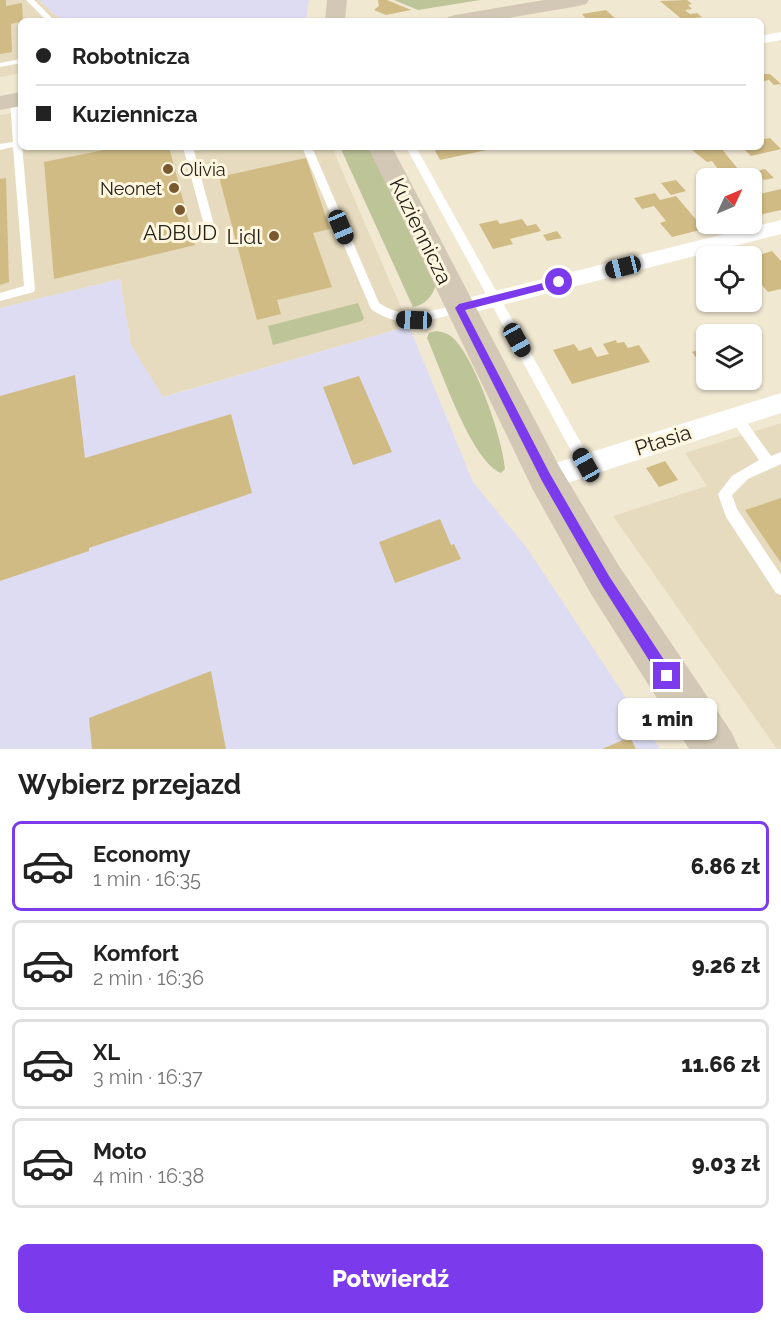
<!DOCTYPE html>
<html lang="pl">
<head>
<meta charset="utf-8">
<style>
  :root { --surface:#fff; --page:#f2f2f2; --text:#222; --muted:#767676; --line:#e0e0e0; --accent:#7c3aed }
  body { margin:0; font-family:Raleway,sans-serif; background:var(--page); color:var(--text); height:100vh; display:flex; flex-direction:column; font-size:22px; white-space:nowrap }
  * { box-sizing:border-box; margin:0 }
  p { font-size:20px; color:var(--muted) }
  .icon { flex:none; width:33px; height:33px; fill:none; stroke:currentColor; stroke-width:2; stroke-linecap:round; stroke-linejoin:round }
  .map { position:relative; height:749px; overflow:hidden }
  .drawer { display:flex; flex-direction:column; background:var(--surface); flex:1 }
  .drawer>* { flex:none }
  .hud { position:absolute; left:18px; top:18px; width:746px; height:132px; border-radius:9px; box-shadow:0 2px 4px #0004; display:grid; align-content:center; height:132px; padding:0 18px; background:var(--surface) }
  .needle { width:39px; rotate:46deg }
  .fabs { position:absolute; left:696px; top:168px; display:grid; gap:12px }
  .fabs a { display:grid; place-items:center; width:66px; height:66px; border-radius:9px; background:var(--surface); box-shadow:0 2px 4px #0004; font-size:30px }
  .end { position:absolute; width:27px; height:27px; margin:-14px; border:8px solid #7c3aed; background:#fff; box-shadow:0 0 0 3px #fff }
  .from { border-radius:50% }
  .bubble { position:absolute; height:42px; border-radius:9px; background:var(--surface); box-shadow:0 2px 4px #0004; font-size:20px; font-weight:800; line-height:42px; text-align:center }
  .car { position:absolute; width:18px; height:36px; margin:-18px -9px; border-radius:8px; box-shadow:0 0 4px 2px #0007; background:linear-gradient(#222 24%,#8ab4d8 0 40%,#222 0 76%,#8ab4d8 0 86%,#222 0) }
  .hud b { display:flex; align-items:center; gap:21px; height:57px; font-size:22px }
  .hud b+b { border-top:2px solid var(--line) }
  .hud i { width:15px; height:15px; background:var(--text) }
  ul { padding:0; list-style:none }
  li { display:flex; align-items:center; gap:18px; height:90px; margin:0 12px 9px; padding:0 6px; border:3px solid var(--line); border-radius:9px }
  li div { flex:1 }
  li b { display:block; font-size:22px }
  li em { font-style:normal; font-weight:800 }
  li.on { border-color:var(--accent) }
  li>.icon { width:54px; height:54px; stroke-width:1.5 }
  h2 { padding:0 18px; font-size:27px; line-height:72px }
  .button { display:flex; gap:12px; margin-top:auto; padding:12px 18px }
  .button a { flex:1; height:69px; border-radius:9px; background:var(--accent); color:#fff; font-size:24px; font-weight:800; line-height:69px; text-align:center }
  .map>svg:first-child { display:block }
</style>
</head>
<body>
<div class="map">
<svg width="781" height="749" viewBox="0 0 781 749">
  <rect width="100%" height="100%" fill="#f1e8d2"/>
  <path fill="#e6dbbe" d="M0,0H39L62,21H21V73L0,77Z
    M21,111V147H332L409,326L162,397L131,345L120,279L0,308V115Z
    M781,423V749H777L613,516L707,486L685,453Z"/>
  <path fill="#dedcf2" d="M39,0H309L306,21H62Z
    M120,279L131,345L163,397L409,326L473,482L527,548L660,749H0V308Z"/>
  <path fill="#bdc498" d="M394,0H480L418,10Z
    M340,147H370L436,284C433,296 425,305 413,307Z
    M358,303L364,318L362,321L273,345L268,326Z
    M436,331C442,332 448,333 453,338C475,358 503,439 505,469L501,473C471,461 441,369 427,338L429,333Z"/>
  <path fill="#d0bb85" d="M0,0H6V6L22,3L23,21L11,24L12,52L0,54Z
    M378,0H387L411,10L386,15L374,10L379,6Z
    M687,0L692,4L688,5L692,9L685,10L690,14L697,13L702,17L695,18L698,21H684L660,1Z
    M606,10L618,21H588L582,14Z
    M760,74H770L781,84L774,85L769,80L760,82Z
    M770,138L781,149L751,156L742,147H760V140Z
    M119,147H169L195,245L54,279L44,162Z
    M433,147H495L496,148L440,160Z
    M693,147H720L738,169L721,173L712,161L707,162L692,150Z
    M306,158L330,229L313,233L332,287L277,300L281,314L257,320L219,177Z
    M765,169L774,178L764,180L755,171Z
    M6,178L9,282L0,285V179Z
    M676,180L686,191L671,195L661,183Z
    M781,189V210L758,215L752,208V193L755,195Z
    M655,193L660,200L676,196L704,229L672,237L660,223L666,221L654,206L642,209L634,198Z
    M522,219L527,226L536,224L541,231L510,239L513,244L493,249L479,224L497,220L500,224Z
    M557,231L562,238L547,241L543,235Z
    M772,251L781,261V289L768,292L752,273V257Z
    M616,340L617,343L624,342L628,348L639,345L650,362L572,384L553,350L574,344L579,351L591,347L597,357L609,354L603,344Z
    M706,347V371L692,352Z
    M75,375L85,458L231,414L252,493L89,548V551L0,581V396Z
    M359,376L392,452L353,465L323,387Z
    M665,461L678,480L659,487L646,468Z
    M781,498V563L745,510Z
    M440,519L451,545L454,544L461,559L395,583L379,542Z
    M211,671L226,749H92L89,718Z
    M630,737L636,749H602Z"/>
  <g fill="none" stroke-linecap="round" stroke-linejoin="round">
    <path fill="#fff" fill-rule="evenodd" d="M26,0H34L55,21H47Z
      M21,59V63L0,67V63Z
      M14,98L18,101L35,289L34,292L0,301V293L24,286L13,147L0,150V144L13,142L10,101Z
      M183,147H193L218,240L217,243H209L208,240Z
      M302,147H312L379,303C405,321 431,311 459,304L463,305L465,308L463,311C431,321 400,330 371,309Z
      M406,147H416L591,461L593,465L591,469L586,471L581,469Z
      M736,412L740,413L771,456L781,452V464L748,479L732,495L737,509L781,575V595L776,593L726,517L718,494L732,476L759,460L732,421L730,417L732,413Z"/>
    <path fill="#fff" fill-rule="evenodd" d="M781,32V40L760,44V36Z
      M781,220V234L459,316L452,314L449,308L452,302L459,300Z
      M781,393V413L546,490L537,486L533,478L537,470L546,466Z"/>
    <path fill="#d3c8b5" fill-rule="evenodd" d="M327,0H347L345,21H325Z
      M544,0H589L586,4L579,6L491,21H445L448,17L455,15Z
      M21,92V106L0,110V96Z
      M368,147H392L559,466L619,566L732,733L739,749H689L591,594L533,490Z"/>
  </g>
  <path fill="#7c3aed" d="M559,279L563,282L562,285L465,310L550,474L609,576L672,672L674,676L672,681L667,683L662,681L601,584L542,481L455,308L459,304Z"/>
  <g fill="#7a5930" stroke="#fef6df" stroke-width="2">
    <circle cx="168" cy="169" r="6"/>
    <circle cx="174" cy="188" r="6"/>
    <circle cx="180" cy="210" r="6"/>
    <circle cx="274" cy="236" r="6"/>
  </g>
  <g text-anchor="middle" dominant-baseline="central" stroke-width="6" stroke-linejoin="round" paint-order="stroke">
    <g font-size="18" fill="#26231b" stroke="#fef6df" text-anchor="start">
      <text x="180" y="169">Olivia</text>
      <text x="162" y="188" text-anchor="end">Neonet</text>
    </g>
    <g font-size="21" fill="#26231b" stroke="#fef6df">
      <text transform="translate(421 231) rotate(64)">Kuziennicza</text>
      <text transform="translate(663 440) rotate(-18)">Ptasia</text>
    </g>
    <g font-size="21" fill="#26231b" stroke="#fef6df">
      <text x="180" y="232">ADBUD</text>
      <text x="262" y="236" text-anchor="end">Lidl</text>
    </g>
  </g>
</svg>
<div class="fabs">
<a><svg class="needle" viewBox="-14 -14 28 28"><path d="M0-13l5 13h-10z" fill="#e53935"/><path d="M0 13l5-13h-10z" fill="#767676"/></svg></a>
<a><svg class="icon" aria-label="locate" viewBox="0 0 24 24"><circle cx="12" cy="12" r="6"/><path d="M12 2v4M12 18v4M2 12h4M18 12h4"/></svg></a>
<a><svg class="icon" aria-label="layers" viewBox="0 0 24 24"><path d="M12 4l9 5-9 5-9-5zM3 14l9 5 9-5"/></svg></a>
</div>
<i class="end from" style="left:559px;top:282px"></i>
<i class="end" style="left:667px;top:676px"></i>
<div class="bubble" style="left:618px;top:698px;width:99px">1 min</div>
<i class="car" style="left:341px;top:227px;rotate:157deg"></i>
<i class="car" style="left:623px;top:267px;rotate:256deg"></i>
<i class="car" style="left:414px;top:320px;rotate:272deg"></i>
<i class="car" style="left:517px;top:340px;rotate:151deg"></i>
<i class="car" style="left:586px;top:465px;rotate:331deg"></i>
<div class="hud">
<b><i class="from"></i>Robotnicza</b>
<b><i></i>Kuziennicza</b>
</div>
</div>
<section class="drawer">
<h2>Wybierz przejazd</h2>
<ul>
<li class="on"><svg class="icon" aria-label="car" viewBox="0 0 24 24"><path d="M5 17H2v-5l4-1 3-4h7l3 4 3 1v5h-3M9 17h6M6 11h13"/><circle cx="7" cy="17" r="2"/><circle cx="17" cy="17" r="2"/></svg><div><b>Economy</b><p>1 min · 16:35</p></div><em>6.86 zł</em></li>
<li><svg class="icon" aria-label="car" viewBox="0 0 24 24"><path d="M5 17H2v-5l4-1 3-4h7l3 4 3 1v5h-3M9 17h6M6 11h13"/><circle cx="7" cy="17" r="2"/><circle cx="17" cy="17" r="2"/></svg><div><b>Komfort</b><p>2 min · 16:36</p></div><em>9.26 zł</em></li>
<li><svg class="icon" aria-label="car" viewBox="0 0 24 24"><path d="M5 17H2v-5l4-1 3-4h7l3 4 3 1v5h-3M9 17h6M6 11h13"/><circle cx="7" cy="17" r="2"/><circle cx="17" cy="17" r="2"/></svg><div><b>XL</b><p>3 min · 16:37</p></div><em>11.66 zł</em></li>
<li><svg class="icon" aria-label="car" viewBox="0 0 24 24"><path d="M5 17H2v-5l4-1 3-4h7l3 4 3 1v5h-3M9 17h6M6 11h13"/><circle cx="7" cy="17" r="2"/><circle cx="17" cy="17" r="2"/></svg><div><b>Moto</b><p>4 min · 16:38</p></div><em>9.03 zł</em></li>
</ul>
<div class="button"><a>Potwierdź</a></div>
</section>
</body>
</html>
